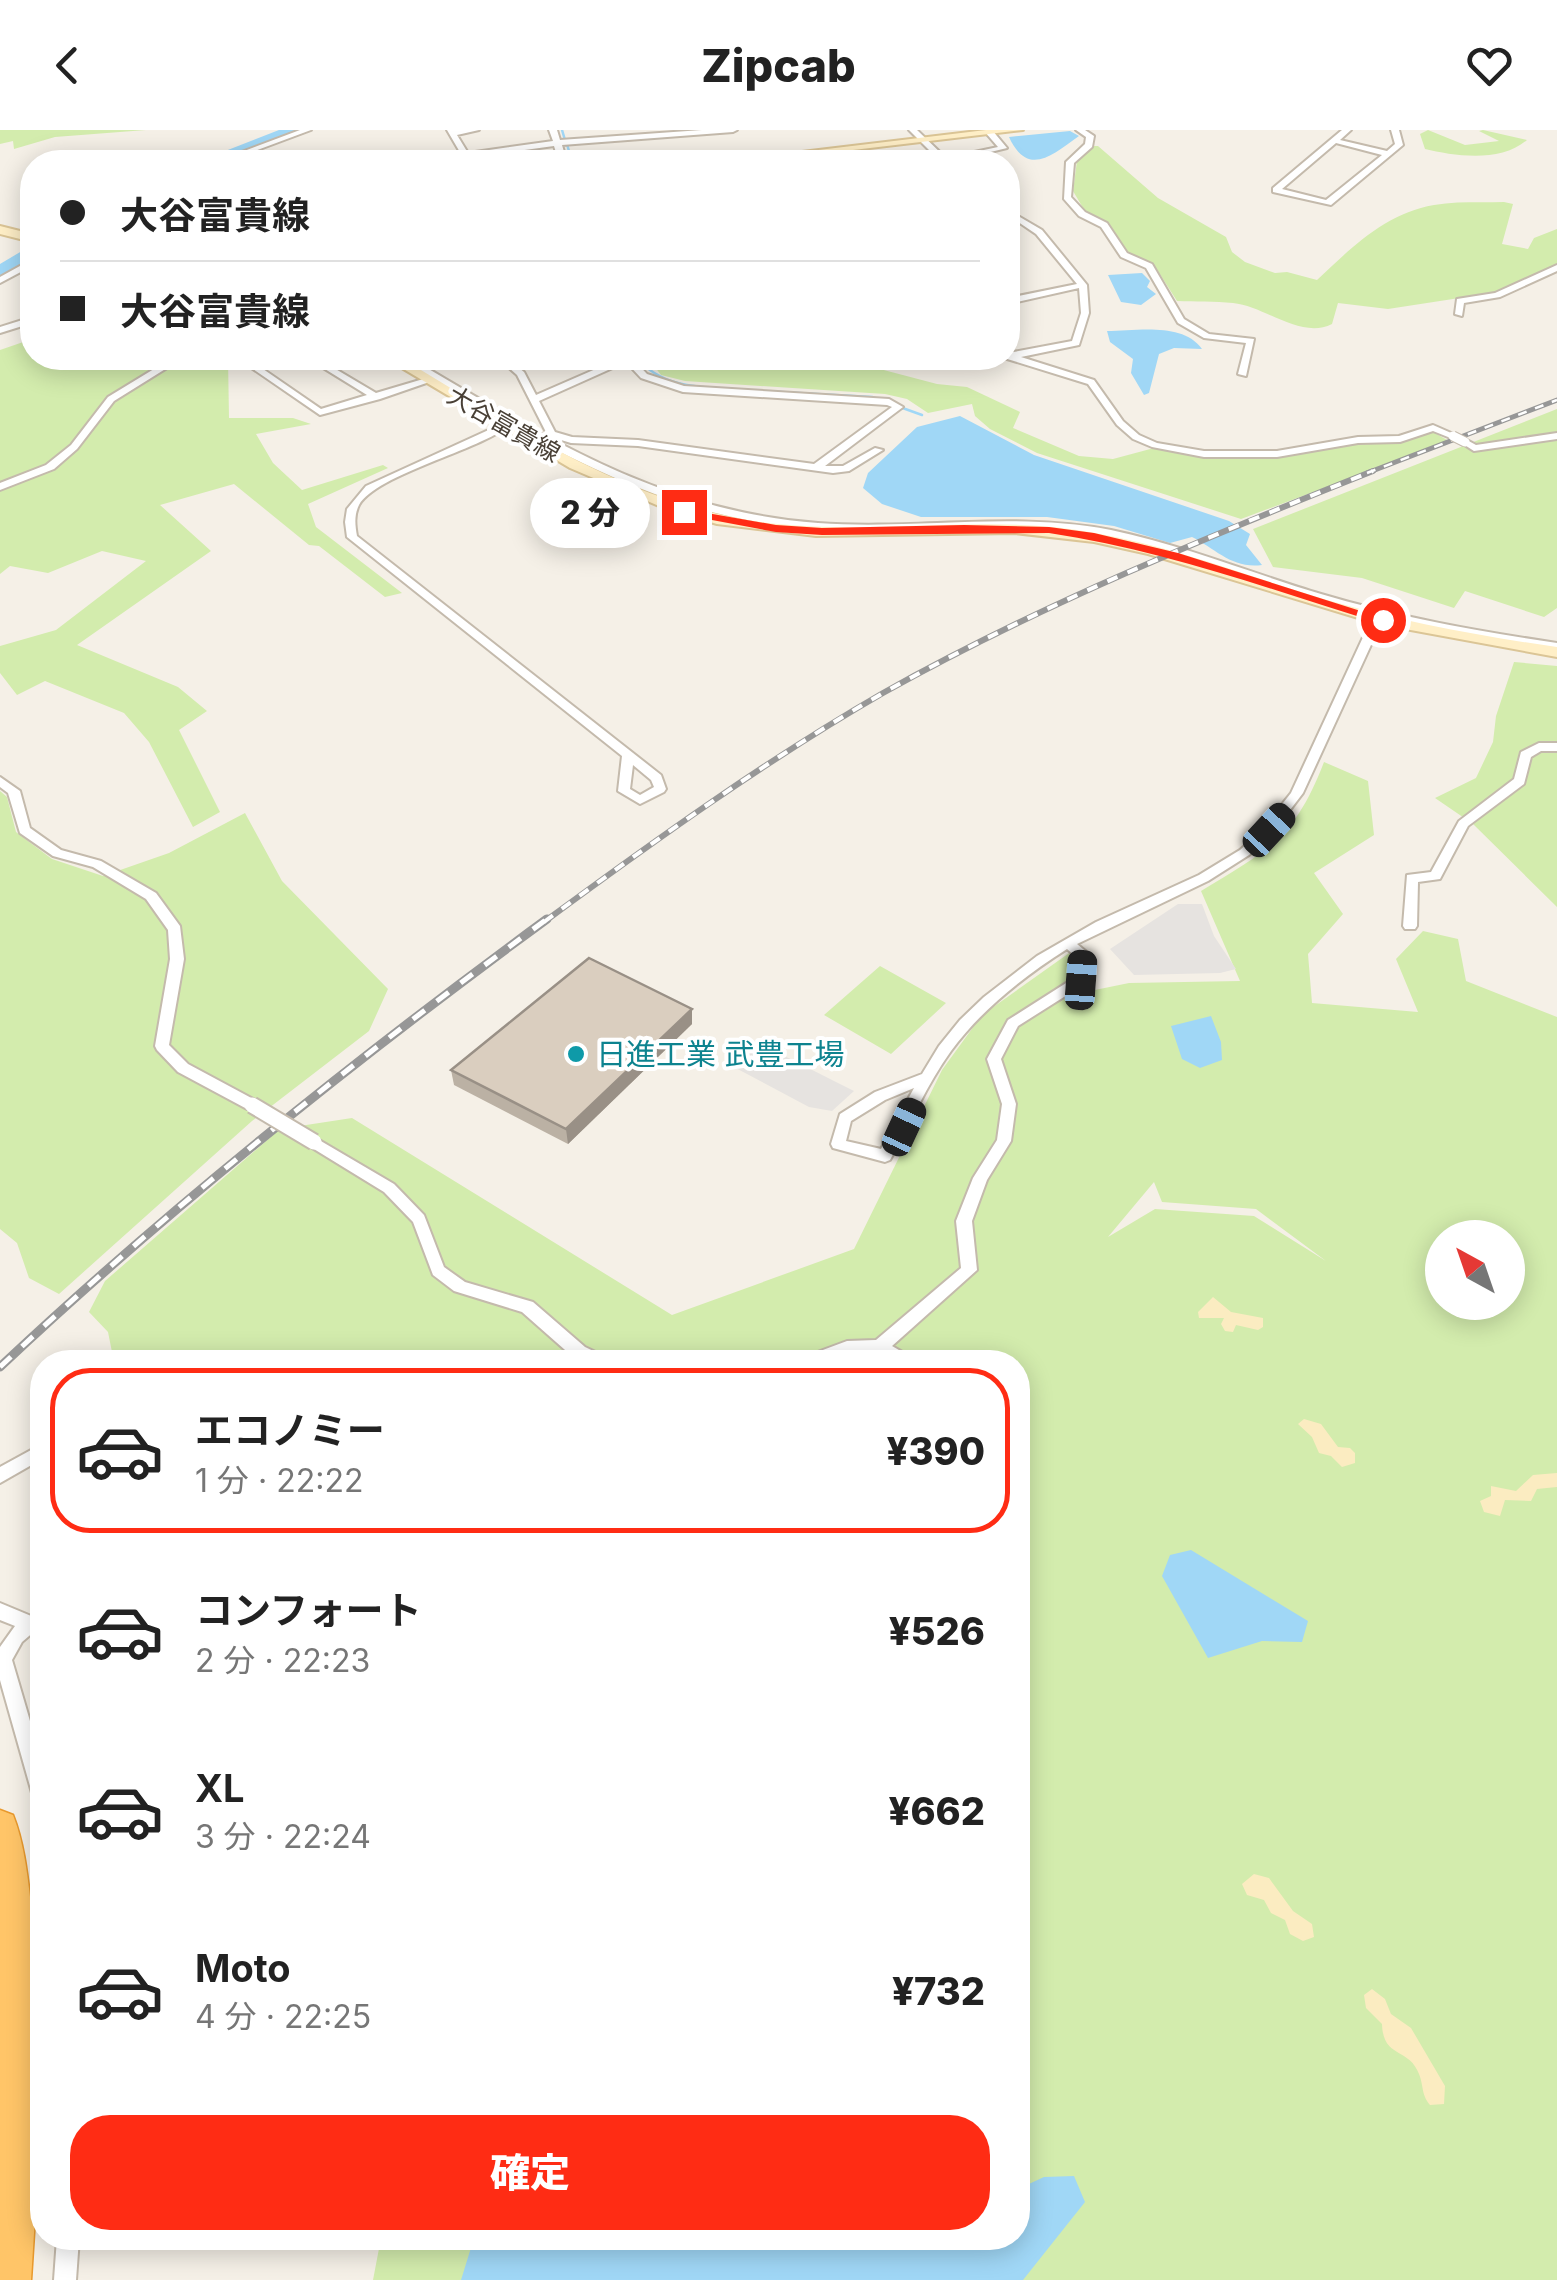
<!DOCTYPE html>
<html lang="ja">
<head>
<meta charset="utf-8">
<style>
  :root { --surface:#fff; --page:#f2f2f2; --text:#222; --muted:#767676; --line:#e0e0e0; --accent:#ff2c14 }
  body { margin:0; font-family:Inter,"Noto Sans JP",sans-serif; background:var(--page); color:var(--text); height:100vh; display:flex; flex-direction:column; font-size:38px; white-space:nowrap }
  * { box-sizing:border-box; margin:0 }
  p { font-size:32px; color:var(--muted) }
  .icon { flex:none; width:55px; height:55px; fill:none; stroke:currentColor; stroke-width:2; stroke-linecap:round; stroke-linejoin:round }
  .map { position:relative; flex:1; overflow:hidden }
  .panel { position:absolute; left:30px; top:1220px; width:1000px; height:900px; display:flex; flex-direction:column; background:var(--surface); border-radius:40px; box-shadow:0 5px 25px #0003 }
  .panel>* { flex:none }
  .guide { position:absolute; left:20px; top:20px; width:1000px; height:220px; border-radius:40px; box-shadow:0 5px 25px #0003; display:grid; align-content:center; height:220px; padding:0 40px; background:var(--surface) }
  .needle { width:65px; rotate:320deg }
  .buttons { position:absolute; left:1425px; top:1090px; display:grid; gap:20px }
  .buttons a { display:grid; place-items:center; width:100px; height:100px; border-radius:50%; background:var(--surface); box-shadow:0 5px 25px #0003; font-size:50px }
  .end { position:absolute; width:45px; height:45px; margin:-22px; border:12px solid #ff2c14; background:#fff; box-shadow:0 0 0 5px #fff }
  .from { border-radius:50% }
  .bubble { position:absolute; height:70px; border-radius:35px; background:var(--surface); box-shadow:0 5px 25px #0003; font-size:32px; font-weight:800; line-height:70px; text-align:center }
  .car { position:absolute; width:30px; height:60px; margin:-30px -15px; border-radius:12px; box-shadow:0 0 8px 2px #0007; background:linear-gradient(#222 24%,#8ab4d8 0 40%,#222 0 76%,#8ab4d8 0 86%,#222 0) }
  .guide b { display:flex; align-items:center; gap:35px; height:95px; font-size:38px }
  .guide b+b { border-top:2px solid var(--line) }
  .guide i { width:25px; height:25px; background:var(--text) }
  ul { padding:18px 0 0; list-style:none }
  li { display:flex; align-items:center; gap:30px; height:165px; margin:0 20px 15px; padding:0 20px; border:5px solid transparent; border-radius:40px }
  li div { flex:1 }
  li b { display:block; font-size:38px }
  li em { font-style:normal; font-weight:800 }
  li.selected { border-color:var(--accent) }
  li>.icon { width:90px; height:90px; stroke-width:1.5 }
  .cta { display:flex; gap:20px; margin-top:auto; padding:20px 40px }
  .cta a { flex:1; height:115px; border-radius:40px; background:var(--accent); color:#fff; font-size:40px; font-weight:800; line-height:115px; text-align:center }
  header { display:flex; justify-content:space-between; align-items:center; height:130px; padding:0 40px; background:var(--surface); font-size:45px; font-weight:800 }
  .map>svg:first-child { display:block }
</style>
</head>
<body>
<header><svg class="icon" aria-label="back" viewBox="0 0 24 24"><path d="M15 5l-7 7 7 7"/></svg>Zipcab<svg class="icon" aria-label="heart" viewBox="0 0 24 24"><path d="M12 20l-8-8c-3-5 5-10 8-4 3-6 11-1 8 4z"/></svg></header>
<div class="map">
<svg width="1557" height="2150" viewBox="0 0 1557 2150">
  <rect width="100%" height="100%" fill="#f5f0e7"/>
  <path fill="#d3ecad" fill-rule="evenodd" d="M0,0H146L55,7L14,19L13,11L0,14Z
    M1428,0L1465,15L1499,11L1479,1L1483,0L1527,10C1501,33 1454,26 1425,19L1420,4Z
    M1093,16H1098L1158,68L1226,107L1232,122L1245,132L1275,143L1287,142L1317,150C1351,118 1386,83 1434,75C1457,71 1482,73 1504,72L1513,74L1502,114L1528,119L1534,108L1557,99V134L1492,163L1388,179L1338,173L1332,194C1301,210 1265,176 1233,173C1215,171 1195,172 1177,171L1154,135L1129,124L1110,95L1086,83L1073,61L1077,31Z
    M32,209V228H228L229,288H293L311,294L256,304L273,333L302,360L383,335L388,338L308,374L316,397L402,463L385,467L319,416L309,415L234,354L160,375L211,421L77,515L178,557L207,581L179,600L220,682L193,697L149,612L124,583L45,551L17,565L0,543V516L56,500L146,431L102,421L48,443L10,436L0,444V220Z
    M648,228H838L937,254L967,257L1020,282L1013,298L1079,326L1113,329L1154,318L1206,327L1264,329L1362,313H1394L1433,302L1449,311L1241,389L1037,323L990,299L975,286L972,274L928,283L907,269L885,264L685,251L661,245Z
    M1557,279V478L1544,487L1465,461L1454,478L1362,448L1273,437L1253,399Z
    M1514,532L1557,536V777L1473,694L1435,668L1476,648L1493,612L1496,586Z
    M1324,632L1368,651L1374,705L1314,743L1343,784L1308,824L1312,873L1418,882L1396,829L1423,801L1458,809L1466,851L1557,887V2150H373L381,2108H1018V1232H114L108,1202L89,1182L105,1151L280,999L352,988L672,1185L854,1119L942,940L982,885L1072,821L1090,861L1129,853L1240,851L1201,761C1268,720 1295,708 1324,632ZM1154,1052L1162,1072L1256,1079L1326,1131L1254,1086L1155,1079L1108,1107ZM1442,1108H1508V1172H1442Z
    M0,661L7,667L16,702L52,729L103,746L169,723L245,683L282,751L388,859L369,901L252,991L59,1164L29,1148L17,1113L0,1099Z
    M880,836L946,873L891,924L824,885Z"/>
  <path fill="#fbecc1" d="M1213,1167L1231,1182L1263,1188V1197L1258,1200L1236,1195L1233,1202L1225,1201L1221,1194L1224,1188H1199L1198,1182Z
    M1304,1289L1321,1294L1338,1317L1350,1318L1355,1323V1333L1342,1337L1331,1326L1319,1323L1312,1307L1298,1294Z
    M1557,1343V1357L1537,1359L1531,1371L1505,1370L1500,1386L1484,1382L1480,1371L1491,1366V1356L1516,1361L1533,1345Z
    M1254,1744L1269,1748L1293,1781L1312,1794L1314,1807L1303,1811L1290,1804L1285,1790L1271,1783L1264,1770L1247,1765L1242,1754Z
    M1372,1859L1385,1869L1391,1884L1411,1898L1445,1956L1444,1974L1430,1975C1421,1964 1424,1957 1419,1944C1409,1917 1383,1929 1382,1894L1366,1878L1364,1865Z"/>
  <path fill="#e6e3e0" d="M1178,774H1202L1214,806L1236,839L1220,843L1134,845L1110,819Z
    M755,911L834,951L854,961L832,981L809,977L730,935Z"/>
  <path fill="#a0d7f6" d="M1070,1L1079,6C1052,25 1028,48 1009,7Z
    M1142,143L1150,151L1147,157L1156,164L1141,175L1121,172L1108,145Z
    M1107,201C1137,201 1183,192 1202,219L1174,218L1159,224L1149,263L1144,265L1131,243L1133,229L1110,212Z
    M960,286L1034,325L1229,391L1250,404L1246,415L1262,435C1232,439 1216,419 1192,407L1170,413L1114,396L1047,387H921L882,374L863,358L868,343L917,297Z
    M1211,886L1221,912L1222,930L1200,938L1182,929L1171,896Z
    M1191,1420L1308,1491L1302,1512L1262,1511L1208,1528L1162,1446L1170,1425Z
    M1074,2046L1085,2072L1023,2150H461L474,2108H1018V2059L1044,2047Z"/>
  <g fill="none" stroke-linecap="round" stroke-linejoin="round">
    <path stroke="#a0d7f6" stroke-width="2.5" d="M562,0L565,10
      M567,14L572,32
      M637,228C664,260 705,257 744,260
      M780,262L872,267L922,285"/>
    <path fill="#a0d7f6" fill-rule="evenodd" d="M279,0H301L218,32H197Z
      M32,115V127L0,147V134Z"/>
    <defs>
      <path id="street" d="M300,0H311L225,32H215Z
        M447,0H479L457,5L468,23L553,11L549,0H557L560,10L702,0H737L733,2L562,15L567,32H559L554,16L436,32H419L423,30L461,24Z
        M909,0H917L946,28L998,17L985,2L988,0H992L1007,18L949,32H936L939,30Z
        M1076,0H1085L1094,6L1092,17L1074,33L1071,67L1085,82L1107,93L1127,123L1152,134L1184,189L1209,204L1254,209L1246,246L1238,244L1246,213L1204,208L1178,193L1146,138L1121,127L1101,97L1079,86L1064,69L1066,32L1085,14L1086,7Z
        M1342,0H1351L1340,10L1387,21L1395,14L1391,0H1399L1403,15L1331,75L1273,62V58ZM1336,13L1382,25L1326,70L1282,59Z
        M1008,80L1042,100L1087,155L1089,183L1079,215L1021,227L1094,250L1123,291L1139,305L1157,313L1204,321H1277L1358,307L1399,306L1433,295L1458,306L1453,309L1433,301L1400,312L1358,313L1277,327H1204L1152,317L1133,309L1117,295L1088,254L1004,228H1008V223L1072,211L1081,183L1079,158L1008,174V168L1077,154L1036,104L1008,85Z
        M29,131H32V136L0,153V147Z
        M1557,135V141L1500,167L1464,173L1462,186L1455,184L1457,169L1495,163Z
        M32,187V193L0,203V197Z
        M172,228H183L114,271L77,319L54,339L0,360V353L46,335L71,315L108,267Z
        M237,228H247L321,279L367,265L307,228H317L376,263L430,247L399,228H410C544,306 658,381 818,393C916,400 1014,381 1111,400C1183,415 1251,443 1321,464C1398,487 1477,501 1557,513V519L1467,505L1387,488V492L1376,504L1303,663L1268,709L1249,725L1208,751L1077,814L1089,824L1086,853L1018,896L1001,929L1016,974L1011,1011L987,1050L972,1091L977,1140L892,1216L911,1227L913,1232H892L878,1224L848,1225L827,1232H802L804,1227L847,1211L876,1210L961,1138L956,1091L973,1048L997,1010L1002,974L987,929L1008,890L1074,848L1075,826L1067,819C1023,847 982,879 951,921C927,954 910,994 890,1030L885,1032L833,1018L831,1014L840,984L875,962L922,944L939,916L960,890L984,867L1037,826L1096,792L1199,745L1240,720L1259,703L1291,663L1365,503L1382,487C1279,462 1181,415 1075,401C992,390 908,402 824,399C710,395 608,350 510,295C480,320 377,344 359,375C354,385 355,395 357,406L661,645L666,659L664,662L640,674L618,661L622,626L347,407L345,392L347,379L366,356L506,292L435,250L380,269L320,285ZM633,635L651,650L654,657L640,665L630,659ZM914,958L881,1019L846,1011L851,991L885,970Z
        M498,228H507L524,242L536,265L621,228H632L647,244L684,256L889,269L903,277L825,336H843L875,318L883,320L849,341L833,343L638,316L571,313L548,306L517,245ZM626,232L641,248L683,262L887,275L892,277L814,334L638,310L572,307L555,302L539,271Z
        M1557,303V309L1474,321L1460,312L1465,309L1476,315Z
        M1539,613H1557V621H1541L1531,627L1524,654L1468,696L1440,749L1418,752L1417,796L1415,799H1405L1403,796L1407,745L1431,742L1459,691L1514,649L1521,622Z
        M0,647L20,661L30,698L61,720L101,731L156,763L180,796L184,829L169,915L188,934L257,971L259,975L257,979H247L178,942L157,920L155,916L170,829L168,800L146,769L93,737L53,726L20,703L8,663L0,657Z
        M314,1007L394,1054L424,1085L444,1137L465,1152L533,1172L585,1217L606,1227L608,1232H585L573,1227L522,1182L454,1161L433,1145L413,1092L384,1062L309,1016L307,1012Z
        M42,1314V1329L0,1353V1337Z
        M0,1473L36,1488L39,1494L36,1500L22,1512L12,1530L42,1632V1672L35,1670L32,1663L0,1550V1517L15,1496L0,1490Z
        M57,2108H79L76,2150H54Z"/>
      <path id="secondary" d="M986,0H1023L752,32H719Z
        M0,96L32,104V112L0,104Z
        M385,228H401C518,298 638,381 778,394C884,405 990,383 1095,403C1175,417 1250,447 1327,470C1403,492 1480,506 1557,517V527L1378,494L1148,424L1094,412L1015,403L816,406L717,394L666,379L570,338Z"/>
      <path id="highway" d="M0,1680L13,1685C25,1715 28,1751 32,1783C48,1905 39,2028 31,2150H0Z"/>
    </defs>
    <use href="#street" stroke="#c4baac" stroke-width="4"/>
    <use href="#secondary" stroke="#dbc596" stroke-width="4"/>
    <use href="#highway" stroke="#e99a2e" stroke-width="3"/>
    <use href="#street" fill="#fff" fill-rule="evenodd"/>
    <use href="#secondary" fill="#ffefc7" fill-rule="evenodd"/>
    <use href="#highway" fill="#ffc568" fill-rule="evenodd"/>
    <defs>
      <path id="rail-far2" d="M1367,343L1557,270"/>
      <path id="rail-far1" d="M544,792C654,711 765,631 883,563C1040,475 1207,407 1373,341"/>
      <path id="rail" d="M0,1237C172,1075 356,929 547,789"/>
    </defs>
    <use href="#rail-far2" stroke="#979797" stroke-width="5"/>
    <use href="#rail-far1" stroke="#979797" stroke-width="6"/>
    <use href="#rail" stroke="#979797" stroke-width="9"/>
    <use href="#rail-far2" stroke="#fff" stroke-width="2.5" stroke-dasharray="9" stroke-linecap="butt"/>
    <use href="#rail-far1" stroke="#fff" stroke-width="4" stroke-dasharray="11" stroke-linecap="butt"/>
    <use href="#rail" stroke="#fff" stroke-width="5" stroke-dasharray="15" stroke-linecap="butt"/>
    <defs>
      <path id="street-bridge-far1" d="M1453,306L1465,312"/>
      <path id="street-bridge" d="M252,975L314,1012"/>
    </defs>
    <use href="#street-bridge-far1" stroke="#c4baac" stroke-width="11" stroke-linecap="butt"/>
    <use href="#street-bridge" stroke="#c4baac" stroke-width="19" stroke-linecap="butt"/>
    <use href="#street-bridge-far1" stroke="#fff" stroke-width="9"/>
    <use href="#street-bridge" stroke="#fff" stroke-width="15"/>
  </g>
  <path fill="#bbb1a4" d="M692,879V894L568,1014L454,955L451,940Z"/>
  <path fill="#999086" d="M692,879V894L568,1014L566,999Z"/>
  <path fill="#dacebf" stroke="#999086" stroke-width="2.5" d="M589,828L692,879L566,999L451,940Z"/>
  <path fill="#ff2c14" d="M684,379L776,395L822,398L964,395L1049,397L1094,403L1178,423L1389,490L1379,493C1270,459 1162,420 1049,403L822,405L776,402L680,384Z"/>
  <circle fill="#0f9aa8" stroke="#fff" stroke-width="4" cx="576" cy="924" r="10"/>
  <g text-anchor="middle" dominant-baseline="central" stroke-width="8" stroke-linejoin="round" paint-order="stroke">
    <g font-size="25" fill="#494036" stroke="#fff">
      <text transform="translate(504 294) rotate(30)">大谷富貴線</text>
    </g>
    <g font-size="30" fill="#0d838f" stroke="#fff" text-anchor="start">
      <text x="596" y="924">日進工業 武豊工場</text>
    </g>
  </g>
</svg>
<div class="buttons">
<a><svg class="needle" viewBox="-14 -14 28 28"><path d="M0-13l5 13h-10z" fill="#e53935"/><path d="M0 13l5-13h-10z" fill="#767676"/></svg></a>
</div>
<i class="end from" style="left:1383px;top:490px"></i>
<i class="end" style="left:684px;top:382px"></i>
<div class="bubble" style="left:530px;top:348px;width:120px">2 分</div>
<i class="car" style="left:1269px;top:700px;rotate:43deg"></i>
<i class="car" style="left:1081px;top:850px;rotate:4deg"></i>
<i class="car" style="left:904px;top:997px;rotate:25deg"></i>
<div class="guide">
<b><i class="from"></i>大谷富貴線</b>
<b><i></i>大谷富貴線</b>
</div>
<section class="panel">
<ul>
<li class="selected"><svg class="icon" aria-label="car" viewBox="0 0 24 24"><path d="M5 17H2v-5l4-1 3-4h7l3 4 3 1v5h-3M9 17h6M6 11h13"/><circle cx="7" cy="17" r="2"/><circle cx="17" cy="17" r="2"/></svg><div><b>エコノミー</b><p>1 分 · 22:22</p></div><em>¥390</em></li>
<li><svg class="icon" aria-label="car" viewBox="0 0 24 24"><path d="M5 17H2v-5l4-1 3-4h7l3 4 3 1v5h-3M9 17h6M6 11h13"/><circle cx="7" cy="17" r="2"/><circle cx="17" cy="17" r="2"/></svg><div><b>コンフォート</b><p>2 分 · 22:23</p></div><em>¥526</em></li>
<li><svg class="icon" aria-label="car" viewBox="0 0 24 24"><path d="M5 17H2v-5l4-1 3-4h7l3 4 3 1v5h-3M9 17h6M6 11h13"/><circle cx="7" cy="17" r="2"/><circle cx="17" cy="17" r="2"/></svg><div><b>XL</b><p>3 分 · 22:24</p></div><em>¥662</em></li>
<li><svg class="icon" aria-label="car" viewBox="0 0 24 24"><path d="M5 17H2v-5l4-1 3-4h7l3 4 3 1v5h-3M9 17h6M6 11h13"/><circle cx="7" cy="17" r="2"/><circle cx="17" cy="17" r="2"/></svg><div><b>Moto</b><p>4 分 · 22:25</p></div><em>¥732</em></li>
</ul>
<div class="cta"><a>確定</a></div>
</section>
</div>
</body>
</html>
